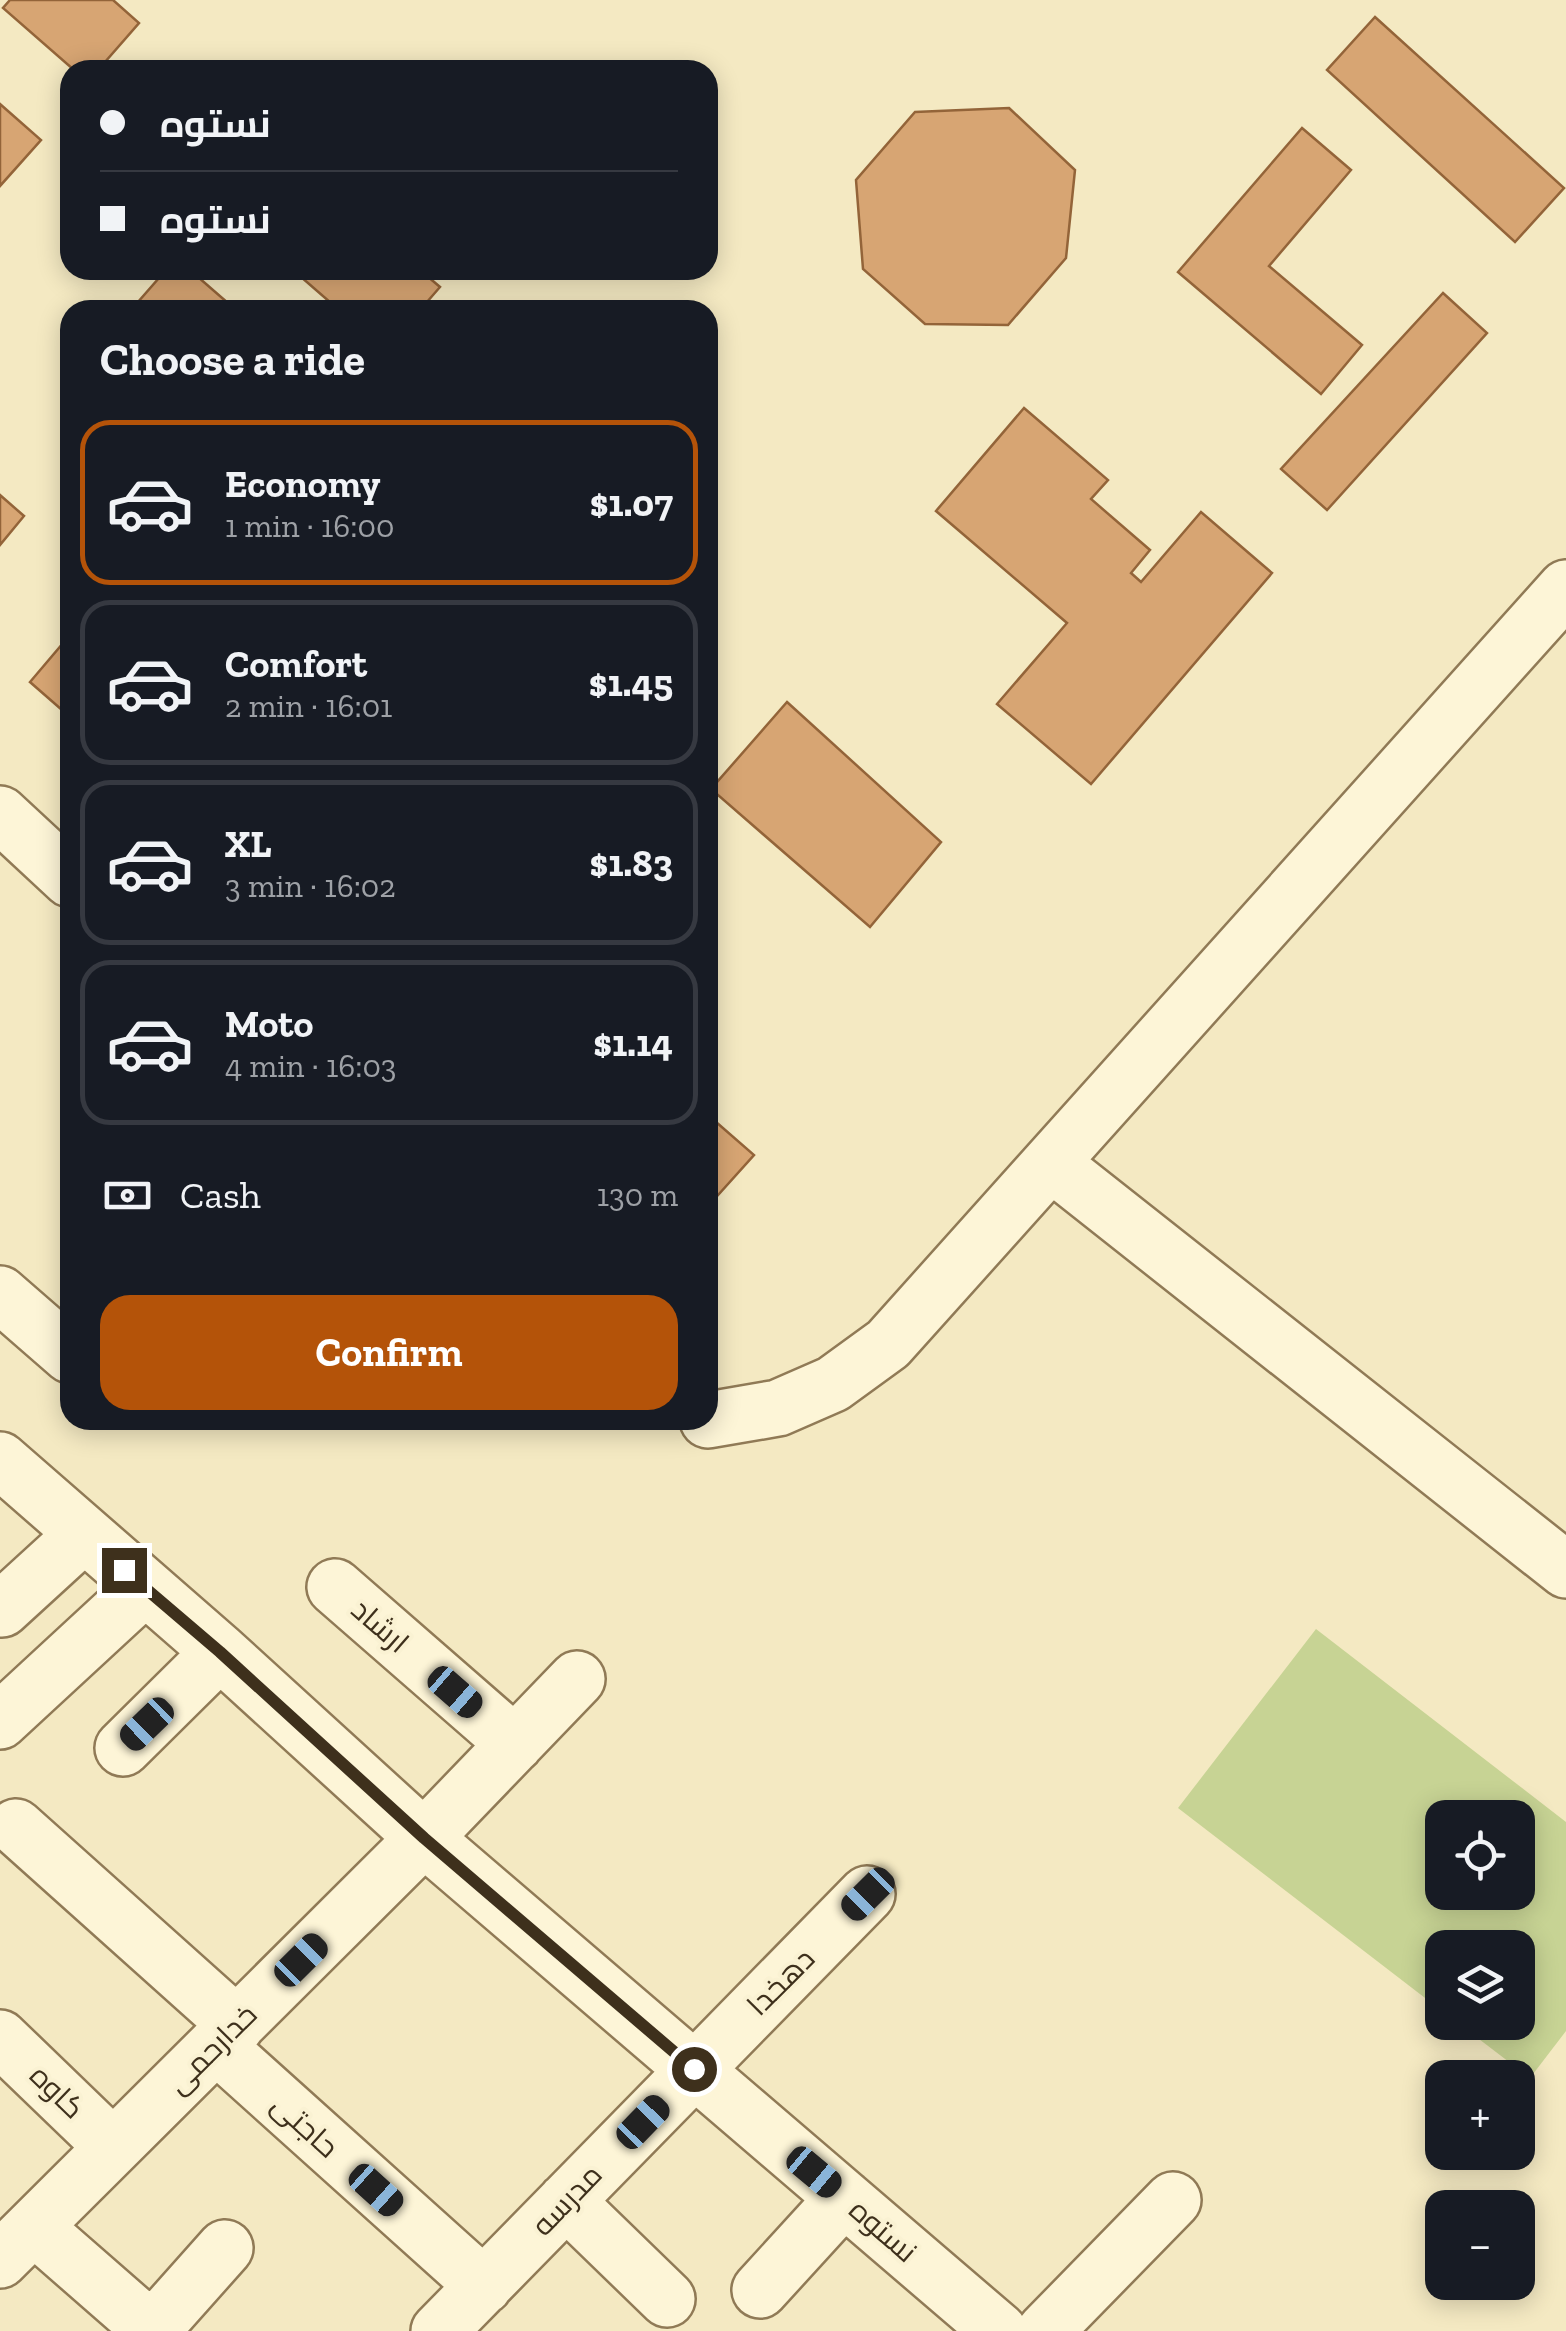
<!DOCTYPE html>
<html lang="en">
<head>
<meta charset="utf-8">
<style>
  :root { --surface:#171b24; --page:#20242c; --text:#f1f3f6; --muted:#9ea1a6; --line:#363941; --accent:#b45309 }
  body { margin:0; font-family:"Zilla Slab",Cairo,serif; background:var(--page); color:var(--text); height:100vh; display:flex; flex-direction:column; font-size:38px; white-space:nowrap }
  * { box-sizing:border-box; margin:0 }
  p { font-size:32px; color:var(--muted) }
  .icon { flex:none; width:55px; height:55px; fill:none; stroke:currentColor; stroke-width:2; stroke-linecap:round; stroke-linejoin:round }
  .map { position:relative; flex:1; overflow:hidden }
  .side { position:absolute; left:60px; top:300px; width:658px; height:1130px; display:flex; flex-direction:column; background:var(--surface); border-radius:30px; box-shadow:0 5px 25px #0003 }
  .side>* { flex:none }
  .guide { position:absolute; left:60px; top:60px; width:658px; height:220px; border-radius:30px; box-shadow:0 5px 25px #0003; display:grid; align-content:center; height:220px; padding:0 40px; background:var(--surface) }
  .tools { position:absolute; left:1425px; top:1800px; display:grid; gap:20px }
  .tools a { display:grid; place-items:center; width:110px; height:110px; border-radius:20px; background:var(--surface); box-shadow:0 5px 25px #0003; font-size:50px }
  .end { position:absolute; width:45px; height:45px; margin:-22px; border:12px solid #3e301c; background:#fff; box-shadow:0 0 0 5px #fff }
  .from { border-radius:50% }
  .car { position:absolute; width:30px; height:60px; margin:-30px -15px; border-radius:12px; box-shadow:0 0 8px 2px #0007; background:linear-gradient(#222 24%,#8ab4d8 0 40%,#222 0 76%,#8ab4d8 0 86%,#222 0) }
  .guide b { display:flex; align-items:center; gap:35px; height:95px; font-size:38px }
  .guide b+b { border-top:2px solid var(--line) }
  .guide i { width:25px; height:25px; background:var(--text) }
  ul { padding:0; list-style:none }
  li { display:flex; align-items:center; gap:30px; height:165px; margin:0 20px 15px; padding:0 20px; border:5px solid var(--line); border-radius:30px }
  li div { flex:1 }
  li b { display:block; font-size:38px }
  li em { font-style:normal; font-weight:700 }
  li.active { border-color:var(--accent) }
  li>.icon { width:90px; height:90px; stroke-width:1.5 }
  h2 { padding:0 40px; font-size:45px; line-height:120px }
  .pay { display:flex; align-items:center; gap:25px; height:110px; padding:0 40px; font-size:38px }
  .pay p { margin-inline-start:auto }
  .button { display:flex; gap:20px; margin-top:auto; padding:20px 40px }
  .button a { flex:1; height:115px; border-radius:30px; background:var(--accent); color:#fff; font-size:40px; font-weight:700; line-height:115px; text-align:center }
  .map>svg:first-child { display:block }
</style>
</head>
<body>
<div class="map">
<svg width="1566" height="2331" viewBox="0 0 1566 2331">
  <rect width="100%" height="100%" fill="#f4e9c2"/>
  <path fill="#c7d394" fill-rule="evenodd" d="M1316,1629L1566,1822V2031L1530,2078L1458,2023L1518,2022V1948H1442V2011L1178,1808ZM1442,1818H1518V1892H1442Z"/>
  <path fill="#d7a573" stroke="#936439" stroke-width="2.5" d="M10,0H113L139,23L98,70H74L3,8Z
    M1375,17L1564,188L1515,242L1327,70Z
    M0,104L41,140L0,186Z
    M1009,108L1075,170L1066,258L1008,325L925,324L863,269L856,180L915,112Z
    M1302,128L1351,170L1269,266L1362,345L1321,394L1178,272Z
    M166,270H190L236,310H131Z
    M293,270H420L440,287L420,310H339Z
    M1443,293L1487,333L1327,510L1281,469Z
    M1024,408L1108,480L1091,499L1150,550L1131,573L1141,582L1201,512L1272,573L1091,784L997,704L1067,623L936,511Z
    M0,495L24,516L0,545Z
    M70,635V717L30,682Z
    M787,702L941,842L870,927L711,789Z
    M708,1115L754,1155L710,1204L708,1202Z"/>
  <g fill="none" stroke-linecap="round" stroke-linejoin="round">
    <defs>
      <path id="minor" d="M0,814L70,879
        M1051,1163L1566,1570
        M0,1294L70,1355
        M708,1420L778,1408L833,1384L888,1344L1566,588
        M0,1460L220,1652L424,1838L999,2331
        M335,1587L515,1744
        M2,1609L84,1534
        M0,1721L145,1587
        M123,1748L220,1652
        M16,1827L237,2025
        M0,2038L113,2147
        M216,2045L484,2286
        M566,2201L667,2299
        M34,2227L153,2331
        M0,2260L424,1838L577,1679
        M760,2290L844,2198
        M152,2330L225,2248
        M439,2331L867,1894
        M1045,2331L1173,2200"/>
    </defs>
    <use href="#minor" stroke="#907a56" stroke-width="60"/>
    <use href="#minor" stroke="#fdf5d7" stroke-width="55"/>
  </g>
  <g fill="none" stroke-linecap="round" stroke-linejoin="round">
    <path stroke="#3e301c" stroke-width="12" d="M124,1570L220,1652L424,1838L694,2069"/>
  </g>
  <g text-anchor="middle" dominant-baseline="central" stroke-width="8" stroke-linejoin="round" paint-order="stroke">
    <g font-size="30" fill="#3e301c" stroke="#faf2d3">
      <text transform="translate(380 1626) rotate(41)">ارشاد</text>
      <text transform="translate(781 1982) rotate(-45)">دهخدا</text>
      <text transform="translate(212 2049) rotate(-45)">خدارحمی</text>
      <text transform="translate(57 2092) rotate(44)">کاوه</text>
      <text transform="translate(305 2126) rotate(42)">حاجتی</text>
      <text transform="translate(567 2200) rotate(-46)">مدرسه</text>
      <text transform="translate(883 2231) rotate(41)">نستوه</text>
    </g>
  </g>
</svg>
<div class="tools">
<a><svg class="icon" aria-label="locate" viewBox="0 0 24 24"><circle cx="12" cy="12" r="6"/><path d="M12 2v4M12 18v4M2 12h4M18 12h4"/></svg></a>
<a><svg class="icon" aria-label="layers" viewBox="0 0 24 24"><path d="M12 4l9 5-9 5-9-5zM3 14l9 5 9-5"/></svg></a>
<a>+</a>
<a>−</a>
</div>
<i class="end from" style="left:694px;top:2069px"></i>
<i class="end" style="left:124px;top:1570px"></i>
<i class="car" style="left:455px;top:1692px;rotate:131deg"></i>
<i class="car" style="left:147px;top:1724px;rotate:226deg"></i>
<i class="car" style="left:868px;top:1894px;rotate:225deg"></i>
<i class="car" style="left:301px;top:1960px;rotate:45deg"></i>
<i class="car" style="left:643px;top:2122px;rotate:44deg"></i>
<i class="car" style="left:814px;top:2172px;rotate:130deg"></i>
<i class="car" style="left:376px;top:2190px;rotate:132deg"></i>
<div class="guide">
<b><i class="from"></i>نستوه</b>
<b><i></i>نستوه</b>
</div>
<section class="side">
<h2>Choose a ride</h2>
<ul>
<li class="active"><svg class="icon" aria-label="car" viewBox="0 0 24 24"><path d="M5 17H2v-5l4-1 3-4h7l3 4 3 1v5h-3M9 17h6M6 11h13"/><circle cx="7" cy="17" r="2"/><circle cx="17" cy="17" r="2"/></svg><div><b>Economy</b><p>1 min · 16:00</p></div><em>$1.07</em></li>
<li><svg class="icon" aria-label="car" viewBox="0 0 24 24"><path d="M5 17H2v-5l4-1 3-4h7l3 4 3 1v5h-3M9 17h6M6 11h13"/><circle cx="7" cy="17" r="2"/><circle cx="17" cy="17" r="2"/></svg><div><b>Comfort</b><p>2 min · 16:01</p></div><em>$1.45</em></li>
<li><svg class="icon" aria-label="car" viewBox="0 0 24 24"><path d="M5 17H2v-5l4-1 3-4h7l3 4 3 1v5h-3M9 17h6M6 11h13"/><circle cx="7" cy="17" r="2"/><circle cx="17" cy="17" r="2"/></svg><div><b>XL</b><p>3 min · 16:02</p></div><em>$1.83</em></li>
<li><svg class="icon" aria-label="car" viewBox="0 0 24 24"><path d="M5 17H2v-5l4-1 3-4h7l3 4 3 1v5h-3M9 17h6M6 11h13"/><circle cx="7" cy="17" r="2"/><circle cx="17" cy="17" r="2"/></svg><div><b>Moto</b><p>4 min · 16:03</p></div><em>$1.14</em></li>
</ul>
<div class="pay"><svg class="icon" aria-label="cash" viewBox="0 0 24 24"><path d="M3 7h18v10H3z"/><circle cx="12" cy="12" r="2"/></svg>Cash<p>130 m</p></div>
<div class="button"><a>Confirm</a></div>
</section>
</div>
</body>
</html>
